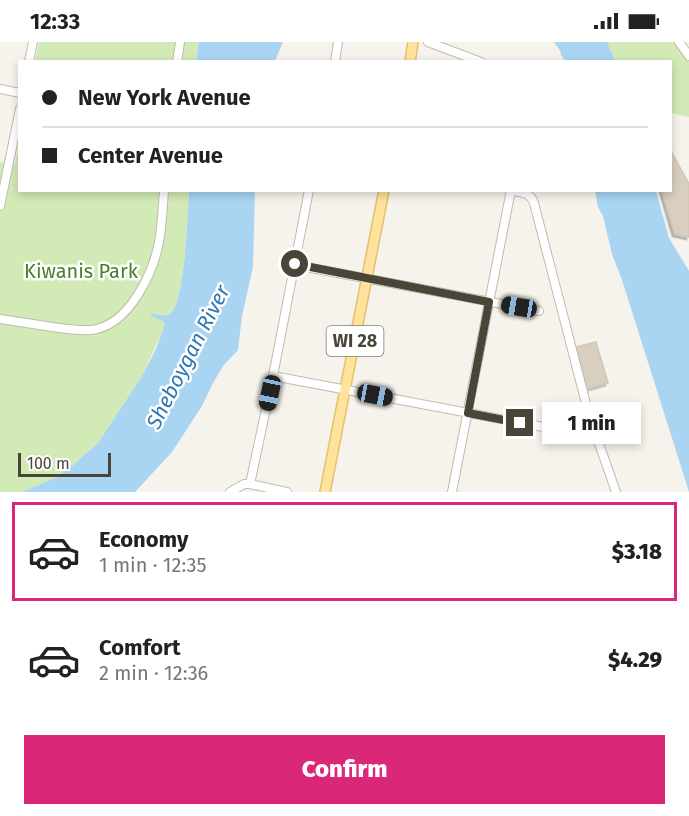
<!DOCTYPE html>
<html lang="en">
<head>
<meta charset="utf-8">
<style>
  :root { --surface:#fff; --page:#f6f6f6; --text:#222; --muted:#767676; --line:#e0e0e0; --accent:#db2777 }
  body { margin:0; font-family:"Fira Sans",sans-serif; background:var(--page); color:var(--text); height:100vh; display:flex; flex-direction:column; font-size:22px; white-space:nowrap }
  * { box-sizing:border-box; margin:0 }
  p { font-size:20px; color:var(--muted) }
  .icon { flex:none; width:33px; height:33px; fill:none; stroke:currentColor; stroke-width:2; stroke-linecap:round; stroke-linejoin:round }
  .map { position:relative; height:450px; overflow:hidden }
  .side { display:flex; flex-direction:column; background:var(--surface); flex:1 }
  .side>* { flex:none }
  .top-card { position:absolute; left:18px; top:18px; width:654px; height:132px; border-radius:0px; box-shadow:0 3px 9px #0003; display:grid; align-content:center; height:132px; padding:0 24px; background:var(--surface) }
  .scale { position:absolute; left:18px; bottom:15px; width:93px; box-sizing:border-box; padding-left:6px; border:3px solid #4b4439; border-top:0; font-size:16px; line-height:21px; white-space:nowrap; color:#4b4439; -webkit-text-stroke:4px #fff; paint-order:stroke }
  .end { position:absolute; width:27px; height:27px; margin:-14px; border:8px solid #4b4439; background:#fff; box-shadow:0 0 0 3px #fff }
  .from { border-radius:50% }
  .bubble { position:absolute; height:42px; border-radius:0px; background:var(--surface); box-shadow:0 3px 9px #0003; font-size:20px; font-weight:800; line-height:42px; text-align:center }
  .car { position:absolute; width:18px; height:36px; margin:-18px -9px; border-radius:8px; box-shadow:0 0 4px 2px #0007; background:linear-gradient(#222 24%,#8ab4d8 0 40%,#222 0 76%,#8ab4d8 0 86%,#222 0) }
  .top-card b { display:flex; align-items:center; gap:21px; height:57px; font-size:22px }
  .top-card b+b { border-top:2px solid var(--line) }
  .top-card i { width:15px; height:15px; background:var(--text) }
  ul { padding:10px 0 0; list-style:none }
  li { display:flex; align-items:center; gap:18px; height:99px; margin:0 12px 9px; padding:0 12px; border:3px solid transparent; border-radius:0px }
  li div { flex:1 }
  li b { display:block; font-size:22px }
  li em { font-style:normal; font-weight:800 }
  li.current { border-color:var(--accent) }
  li>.icon { width:54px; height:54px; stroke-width:1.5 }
  .cta { display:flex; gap:12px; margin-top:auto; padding:12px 24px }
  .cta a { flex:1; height:69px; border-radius:0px; background:var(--accent); color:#fff; font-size:24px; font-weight:800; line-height:69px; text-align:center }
  .status { display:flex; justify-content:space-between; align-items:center; height:42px; padding:0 30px; background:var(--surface); direction:ltr }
  .status svg { height:16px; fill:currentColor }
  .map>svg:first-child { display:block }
</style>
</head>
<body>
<div class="status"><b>12:33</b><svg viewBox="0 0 49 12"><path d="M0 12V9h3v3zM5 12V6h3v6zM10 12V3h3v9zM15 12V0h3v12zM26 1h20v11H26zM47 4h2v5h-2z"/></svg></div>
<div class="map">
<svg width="689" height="450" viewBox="0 0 689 450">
  <defs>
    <filter id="shadow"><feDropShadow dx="-2.5" dy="2.5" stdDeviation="0" flood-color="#0004"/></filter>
  </defs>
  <rect width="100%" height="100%" fill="#f6f3ec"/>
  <path fill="#d2eab5" d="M39,0H199L196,19L35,20Z
    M607,0H678L689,16V75L671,71L670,20L615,19Z
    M19,101L20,148L189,149C188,168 185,261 170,272C166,275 156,272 152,271L163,279L165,282L164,286L142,334L98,401L73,423L57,435L22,450H0V120L15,123Z"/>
  <path fill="#a9d4f2" d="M199,0H283L275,19H196Z
    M554,0H607L615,19H565L560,11L561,10Z
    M189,149H255L253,225L242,274L238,308L223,324L213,341L202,364L172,410L135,450H22L57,435L73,423L98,401L142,334L156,307L165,282L163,279L151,274V271C156,272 165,275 170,272C185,262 188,168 189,149Z
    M595,149H656L669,196L689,229V450L622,238L612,212L603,174L598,165Z"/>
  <path fill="#d8cfc1" stroke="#d3c7b4" stroke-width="1.5" filter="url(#shadow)" d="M670,107L689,142V195L675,192L662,148H670Z
    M596,300L608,341L587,347L576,305Z"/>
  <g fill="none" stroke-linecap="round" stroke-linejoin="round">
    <defs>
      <path id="minor" d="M428,0L481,20
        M679,0L689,14
        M29,20L33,0
        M177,20L180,0
        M335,20L338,0
        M0,47L20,51
        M509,148C520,151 530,149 534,161L589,373L616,450
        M0,164L20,67
        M295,223L539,269
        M0,277C20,280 39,283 59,286C69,287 80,289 91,288C130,284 155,228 160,194C162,179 163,164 164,148
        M273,334L596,395
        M250,442L273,334L309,148
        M230,450L244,442H250L287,450
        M452,450L511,148"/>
      <path id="major" d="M410,20L413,0
        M325,450L384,148"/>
    </defs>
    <use href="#minor" stroke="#c2bbae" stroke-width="10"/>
    <use href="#major" stroke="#e6c16a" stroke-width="12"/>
    <use href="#minor" stroke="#fff" stroke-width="8"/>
    <use href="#major" stroke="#ffe39c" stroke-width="9"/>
  </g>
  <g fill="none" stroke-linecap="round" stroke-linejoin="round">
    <path stroke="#4b4439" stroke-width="8" d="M295,222L489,260L468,371L520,381"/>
  </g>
  <g text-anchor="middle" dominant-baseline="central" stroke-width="5" stroke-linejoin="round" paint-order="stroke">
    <rect fill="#fff" stroke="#817c74" stroke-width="1.5" x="326.5" y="284" width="57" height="30" rx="4.5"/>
    <g font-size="18" font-weight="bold" fill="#4b4439">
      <text x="355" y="299">WI 28</text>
    </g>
    <g font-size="20" fill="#4a7f2a" stroke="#fff">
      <text x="81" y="229">Kiwanis Park</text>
    </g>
    <g font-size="21" font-style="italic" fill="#2e7ab2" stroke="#fff">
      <text transform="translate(188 315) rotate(-63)">Sheboygan River</text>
    </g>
  </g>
</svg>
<div class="scale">100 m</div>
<i class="end from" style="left:295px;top:222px"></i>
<i class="end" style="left:520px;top:381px"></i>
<div class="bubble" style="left:542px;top:360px;width:99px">1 min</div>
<i class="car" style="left:519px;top:265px;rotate:280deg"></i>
<i class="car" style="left:270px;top:351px;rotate:192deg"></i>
<i class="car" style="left:375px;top:353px;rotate:101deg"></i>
<div class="top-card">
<b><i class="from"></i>New York Avenue</b>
<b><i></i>Center Avenue</b>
</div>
</div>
<section class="side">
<ul>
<li class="current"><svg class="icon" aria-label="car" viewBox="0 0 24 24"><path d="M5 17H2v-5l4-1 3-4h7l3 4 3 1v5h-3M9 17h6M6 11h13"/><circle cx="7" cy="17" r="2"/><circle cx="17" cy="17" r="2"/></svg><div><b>Economy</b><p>1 min · 12:35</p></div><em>$3.18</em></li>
<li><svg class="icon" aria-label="car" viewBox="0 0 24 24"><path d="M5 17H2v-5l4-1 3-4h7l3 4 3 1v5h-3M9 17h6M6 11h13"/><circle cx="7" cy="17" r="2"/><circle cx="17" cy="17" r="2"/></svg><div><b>Comfort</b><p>2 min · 12:36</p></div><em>$4.29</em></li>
</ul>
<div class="cta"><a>Confirm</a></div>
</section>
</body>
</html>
